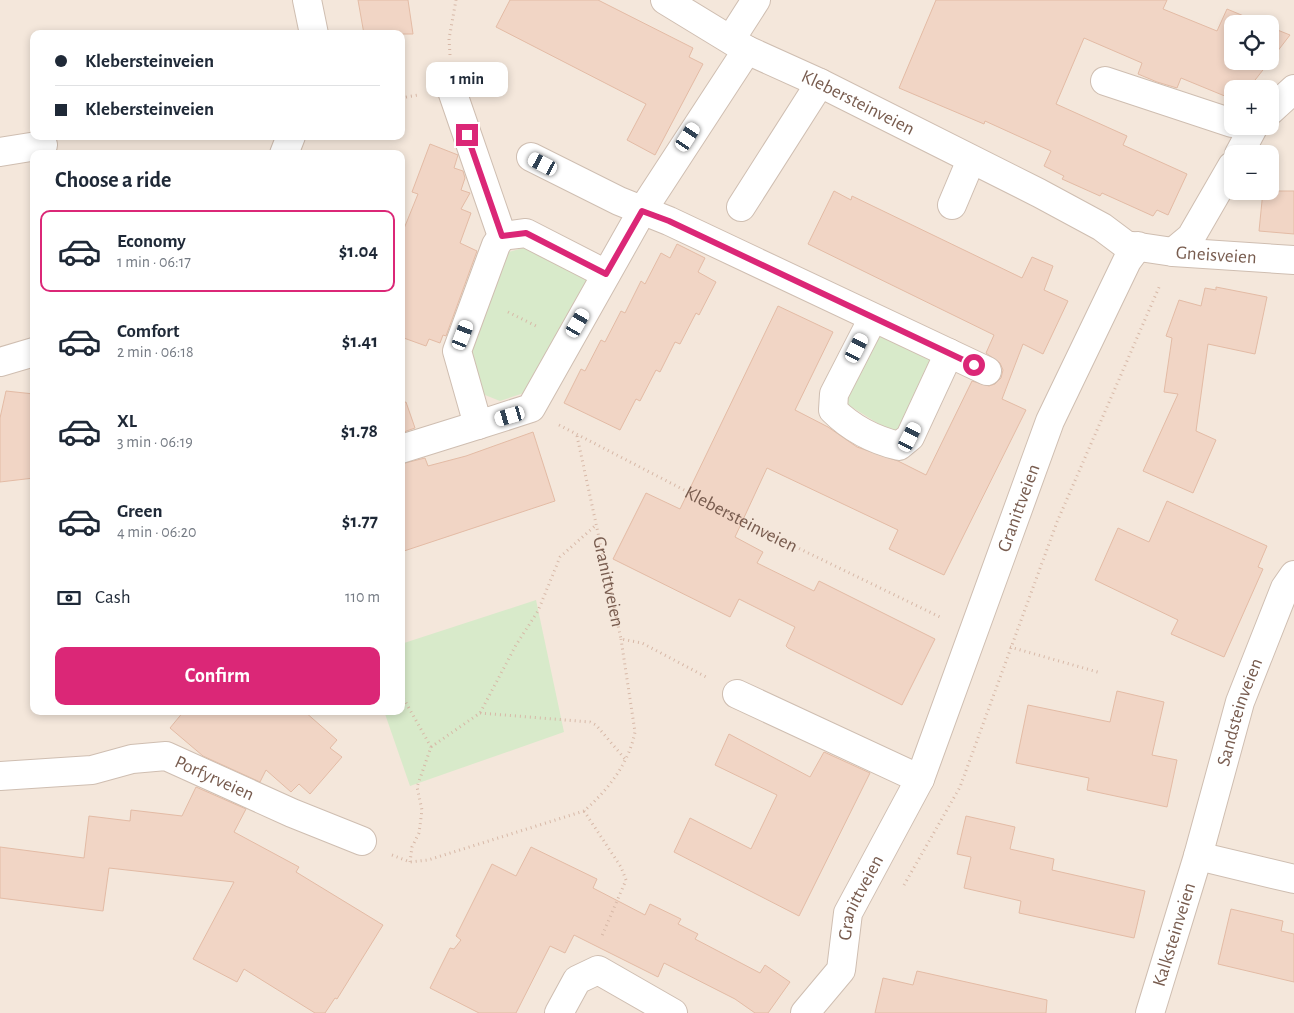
<!DOCTYPE html>
<html lang="en">
<head>
<meta charset="utf-8">
<style>
  :root { --surface:#fff; --page:#f6f6f7; --text:#1f2937; --muted:#747a83; --line:#e0e1e3; --accent:#db2777 }
  body { margin:0; font-family:"Alegreya Sans",sans-serif; background:var(--page); color:var(--text); height:100vh; display:flex; flex-direction:column; font-size:19px; white-space:nowrap }
  * { box-sizing:border-box; margin:0 }
  p { font-size:16px; color:var(--muted) }
  .icon { flex:none; width:28px; height:28px; fill:none; stroke:currentColor; stroke-width:2; stroke-linecap:round; stroke-linejoin:round }
  .map { position:relative; flex:1; overflow:hidden }
  .sheet { position:absolute; left:30px; top:150px; width:375px; height:565px; display:flex; flex-direction:column; background:var(--surface); border-radius:10px; box-shadow:0 2px 8px #0003 }
  .sheet>* { flex:none }
  .top-card { position:absolute; left:30px; top:30px; width:375px; height:110px; border-radius:10px; box-shadow:0 2px 8px #0003; display:grid; align-content:center; height:110px; padding:0 25px; background:var(--surface) }
  .buttons { position:absolute; left:1224px; top:15px; display:grid; gap:10px }
  .buttons a { display:grid; place-items:center; width:55px; height:55px; border-radius:10px; background:var(--surface); box-shadow:0 2px 8px #0003; font-size:25px }
  .end { position:absolute; width:22px; height:22px; margin:-11px; border:6px solid #db2777; background:#fff; box-shadow:0 0 0 2px #fff }
  .from { border-radius:50% }
  .bubble { position:absolute; height:35px; border-radius:10px; background:var(--surface); box-shadow:0 2px 8px #0003; font-size:16px; font-weight:700; line-height:35px; text-align:center }
  .car { position:absolute; width:15px; height:30px; margin:-15px -8px; border-radius:6px; box-shadow:0 0 4px 1px #0007; background:linear-gradient(#fff 24%,#345 0 40%,#fff 0 76%,#345 0 86%,#fff 0) }
  .top-card b { display:flex; align-items:center; gap:18px; height:48px; font-size:19px }
  .top-card b+b { border-top:1px solid var(--line) }
  .top-card i { width:12px; height:12px; background:var(--text) }
  ul { padding:0; list-style:none }
  li { display:flex; align-items:center; gap:15px; height:82px; margin:0 10px 8px; padding:0 15px; border:2px solid transparent; border-radius:10px }
  li div { flex:1 }
  li b { display:block; font-size:19px }
  li em { font-style:normal; font-weight:700 }
  li.on { border-color:var(--accent) }
  li>.icon { width:45px; height:45px; stroke-width:1.5 }
  h2 { padding:0 25px; font-size:22px; line-height:60px }
  .pay { display:flex; align-items:center; gap:12px; height:55px; padding:0 25px; font-size:19px }
  .pay p { margin-inline-start:auto }
  .cta { display:flex; gap:10px; margin-top:auto; padding:10px 25px }
  .cta a { flex:1; height:58px; border-radius:10px; background:var(--accent); color:#fff; font-size:20px; font-weight:700; line-height:58px; text-align:center }
  .map>svg:first-child { display:block }
</style>
</head>
<body>
<div class="map">
<svg width="1294" height="1013" viewBox="0 0 1294 1013">
  <rect width="100%" height="100%" fill="#fcf5ec"/>
  <path fill="#f4e7db" fill-rule="evenodd" d="M0,0H1294V1013H0ZM1232,24H1270V61H1232ZM34,34H401V136H34ZM1232,89H1270V126H1232ZM34,154H401V711H34ZM1232,154H1270V191H1232Z"/>
  <path fill="#d8eaca" d="M530,246L590,277L527,392L500,401L480,393L468,354L502,254Z
    M875,334L934,361L898,436L842,401Z
    M536,600L564,732L410,786L384,711H401V644Z"/>
  <path fill="#f1d5c5" stroke="#e3bba5" d="M358,0H408L413,34H364Z
    M510,0H598L693,48L689,57L703,64L655,155L627,140L646,104L496,27Z
    M936,0H1167L1163,9L1217,31L1227,9L1263,24H1232V61H1270L1248,89H1232V99L1181,78L1177,88L1157,82L1138,74L1142,63L1084,38L1056,104L1127,136L1123,145L1187,174L1168,215L1157,210L1153,216L1102,193L1100,196L1062,179L1064,176L1044,166L1051,151L985,121L984,124L899,88Z
    M1270,27L1290,35L1270,61Z
    M430,144L458,155L454,168L463,171L465,178L461,190L470,193L461,209L471,213L460,243L477,251L446,336L443,335L440,343L429,339L426,346L401,337V236L418,194L412,192Z
    M834,191L851,200L852,196L1022,278L1032,257L1053,266L1044,290L1068,301L1043,354L1023,344L1002,399L1026,410L944,575L889,549L898,530L767,468L735,537L763,552L757,563L814,591L819,581L935,639L902,705L788,648L786,646L795,627L739,599L730,617L613,559L646,493L680,509L778,306L833,332L795,410L828,427L857,447L898,461L926,475L972,381L989,386L995,384L1001,378L1003,370L1000,363L986,353L994,335L808,244Z
    M1263,191H1294V234L1259,231Z
    M677,244L705,258L698,272L716,282L699,315L696,313L680,344L675,342L660,372L656,370L640,401L636,399L620,430L564,403L581,369L585,371L601,340L605,342L621,311L625,313L641,281L645,284L661,253L670,258Z
    M1216,287L1267,297L1255,354L1208,344L1196,431L1216,440L1193,493L1143,471L1178,394L1164,392L1172,338L1166,336L1179,300L1201,306L1205,288L1216,290Z
    M6,391L34,394V478L0,482V418Z
    M406,402L415,428L401,433V403Z
    M533,432L555,501L401,552V464L425,458L428,466L466,456Z
    M1167,501L1267,546L1258,567L1263,569L1224,657L1171,634L1178,620L1095,580L1118,528L1149,542Z
    M1117,691L1164,702L1152,755L1177,760L1167,807L1087,790L1089,778L1016,763L1028,705L1110,722Z
    M184,711H304L337,740L330,748L342,757L310,794L299,784L291,792L266,770L260,782L203,756L170,728Z
    M729,734L810,777L824,752L870,773L799,916L674,852L690,818L751,849L777,795L715,765Z
    M196,787L246,809L234,832L299,867L296,872L383,925L337,999L335,998L325,1013H315L244,969L237,982L193,959L234,882L109,868L103,911L0,898V847L84,858L89,816L130,821L131,810L182,816Z
    M966,816L1015,827L1010,849L1054,859L1052,870L1145,891L1134,938L1019,913L1021,901L964,888L971,857L957,854Z
    M531,847L597,879L593,888L645,915L650,904L681,919L678,924L698,934L695,939L760,973L765,965L790,982L768,1013H755L735,999L664,963L658,977L574,935L565,953L550,946L516,1013H479L430,988L450,948L454,949L461,940L456,936L492,864L516,876Z
    M1231,909L1283,921L1281,931L1294,934V982L1218,964Z
    M917,971L1047,1000L1046,1013H875L883,978L913,985Z"/>
  <g fill="none" stroke-linecap="round" stroke-linejoin="round">
    <defs>
      <g id="minor">
        <path d="M307,0L314,34"/>
        <path d="M665,0L747,50"/>
        <path d="M731,39L756,0"/>
        <path d="M1105,81L1232,123"/>
        <path id="s3" d="M451,88L502,236L496,245L457,351L478,425L531,408L642,211L747,50L820,83L1039,193L1102,227L1126,245L1173,252L1294,260"/>
        <path d="M1270,111L1294,89"/>
        <path d="M0,152L43,145"/>
        <path d="M284,154L291,136"/>
        <path d="M1239,154L1254,126"/>
        <path d="M531,157L619,201L669,221L987,371"/>
        <path d="M952,205L971,160"/>
        <path d="M741,207L820,83"/>
        <path d="M502,236L526,233L606,274"/>
        <path d="M1173,252L1191,237L1232,166"/>
        <path d="M873,318L834,394L833,410C852,429 874,440 899,446L910,437L949,353"/>
        <path d="M0,362L34,352"/>
        <path d="M401,449L478,425"/>
        <path d="M737,694L920,779"/>
        <path id="s4" d="M0,776L92,770L132,759L166,756L292,813L362,841"/>
        <path d="M1198,856L1294,879"/>
        <path d="M559,1013L577,980L598,970L673,1013"/>
        <path id="s5" d="M805,1013L841,970L848,913L920,779L1050,421L1127,261L1138,246"/>
        <path id="s6" d="M1150,1013L1198,856L1240,702L1285,588L1294,575"/>
      </g>
    </defs>
    <use href="#minor" stroke="#cfbeb1" stroke-width="30"/>
    <g stroke="#d7b8a7" stroke-width="3" stroke-dasharray="1 4" stroke-linecap="butt">
      <path d="M450,55L449,39L456,0"/>
      <path d="M401,98L418,95"/>
      <path d="M508,312L538,327"/>
      <path id="s1" d="M559,425L763,531L942,618"/>
      <path id="s2" d="M577,436L621,639L642,643L708,678"/>
      <path d="M1010,647L1101,673"/>
      <path d="M401,694L431,747L417,787L422,810L419,833L412,847L410,862"/>
      <path d="M480,713L590,722L596,725L625,759"/>
      <path d="M431,747L480,713L516,645L538,611L560,557L596,525"/>
      <path d="M584,811L621,867L626,880L601,938"/>
      <path d="M392,855L410,862L428,860L584,811C608,790 629,763 635,732L621,639"/>
      <path d="M904,885L960,787L1057,522L1160,285"/>
    </g>
    <use href="#minor" stroke="#fff" stroke-width="28"/>
  </g>
  <g fill="none" stroke-linecap="round" stroke-linejoin="round">
    <path stroke="#db2777" stroke-width="6" d="M467,135L502,236L526,233L606,274L642,211L669,221L974,365"/>
  </g>
  <g text-anchor="middle" dominant-baseline="central" stroke-width="5" stroke-linejoin="round" paint-order="stroke">
    <g font-size="19" fill="#785c4f" stroke="#fefaf3">
      <text stroke="none"><textPath href="#s3" startOffset="954">Klebersteinveien</textPath></text>
      <text stroke="none"><textPath href="#s3" startOffset="1349">Gneisveien</textPath></text>
      <text stroke="none"><textPath href="#s5" startOffset="554">Granittveien</textPath></text>
      <text stroke="none"><textPath href="#s1" startOffset="205">Klebersteinveien</textPath></text>
      <text stroke="none"><textPath href="#s2" startOffset="149">Granittveien</textPath></text>
      <text stroke="none"><textPath href="#s6" startOffset="314">Sandsteinveien</textPath></text>
      <text stroke="none"><textPath href="#s4" startOffset="221">Porfyrveien</textPath></text>
      <text stroke="none"><textPath href="#s5" startOffset="132">Granittveien</textPath></text>
      <text stroke="none"><textPath href="#s6" startOffset="82">Kalksteinveien</textPath></text>
    </g>
  </g>
</svg>
<div class="buttons">
<a><svg class="icon" aria-label="locate" viewBox="0 0 24 24"><circle cx="12" cy="12" r="6"/><path d="M12 2v4M12 18v4M2 12h4M18 12h4"/></svg></a>
<a>+</a>
<a>−</a>
</div>
<i class="end from" style="left:974px;top:365px"></i>
<i class="end" style="left:467px;top:135px"></i>
<div class="bubble" style="left:426px;top:62px;width:82px">1 min</div>
<i class="car" style="left:688px;top:137px;rotate:33deg"></i>
<i class="car" style="left:543px;top:164px;rotate:297deg"></i>
<i class="car" style="left:578px;top:323px;rotate:30deg"></i>
<i class="car" style="left:463px;top:335px;rotate:21deg"></i>
<i class="car" style="left:857px;top:348px;rotate:27deg"></i>
<i class="car" style="left:510px;top:416px;rotate:254deg"></i>
<i class="car" style="left:910px;top:437px;rotate:27deg"></i>
<div class="top-card">
<b><i class="from"></i>Klebersteinveien</b>
<b><i></i>Klebersteinveien</b>
</div>
<section class="sheet">
<h2>Choose a ride</h2>
<ul>
<li class="on"><svg class="icon" aria-label="car" viewBox="0 0 24 24"><path d="M5 17H2v-5l4-1 3-4h7l3 4 3 1v5h-3M9 17h6M6 11h13"/><circle cx="7" cy="17" r="2"/><circle cx="17" cy="17" r="2"/></svg><div><b>Economy</b><p>1 min · 06:17</p></div><em>$1.04</em></li>
<li><svg class="icon" aria-label="car" viewBox="0 0 24 24"><path d="M5 17H2v-5l4-1 3-4h7l3 4 3 1v5h-3M9 17h6M6 11h13"/><circle cx="7" cy="17" r="2"/><circle cx="17" cy="17" r="2"/></svg><div><b>Comfort</b><p>2 min · 06:18</p></div><em>$1.41</em></li>
<li><svg class="icon" aria-label="car" viewBox="0 0 24 24"><path d="M5 17H2v-5l4-1 3-4h7l3 4 3 1v5h-3M9 17h6M6 11h13"/><circle cx="7" cy="17" r="2"/><circle cx="17" cy="17" r="2"/></svg><div><b>XL</b><p>3 min · 06:19</p></div><em>$1.78</em></li>
<li><svg class="icon" aria-label="car" viewBox="0 0 24 24"><path d="M5 17H2v-5l4-1 3-4h7l3 4 3 1v5h-3M9 17h6M6 11h13"/><circle cx="7" cy="17" r="2"/><circle cx="17" cy="17" r="2"/></svg><div><b>Green</b><p>4 min · 06:20</p></div><em>$1.77</em></li>
</ul>
<div class="pay"><svg class="icon" aria-label="cash" viewBox="0 0 24 24"><path d="M3 7h18v10H3z"/><circle cx="12" cy="12" r="2"/></svg>Cash<p>110 m</p></div>
<div class="cta"><a>Confirm</a></div>
</section>
</div>
</body>
</html>
